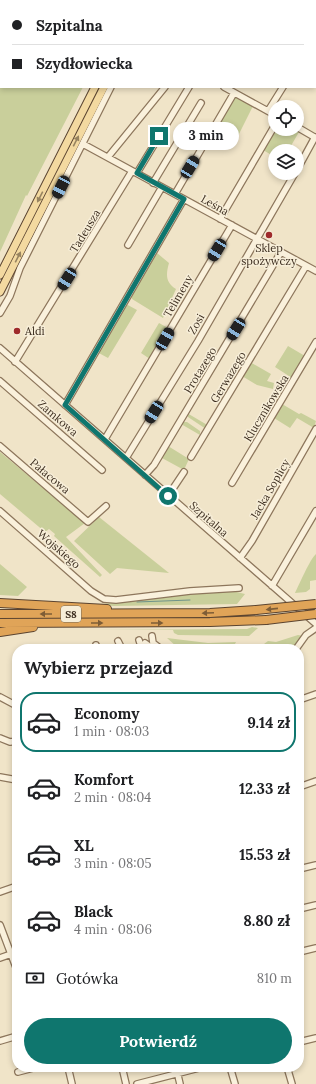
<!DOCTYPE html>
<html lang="pl">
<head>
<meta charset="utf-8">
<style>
  :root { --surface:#fff; --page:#f2f2f2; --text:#202124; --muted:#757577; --line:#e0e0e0; --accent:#0f766e }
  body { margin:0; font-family:Lora,serif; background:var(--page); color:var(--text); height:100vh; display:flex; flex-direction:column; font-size:15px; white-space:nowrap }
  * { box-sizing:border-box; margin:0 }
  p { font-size:13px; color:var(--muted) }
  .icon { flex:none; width:22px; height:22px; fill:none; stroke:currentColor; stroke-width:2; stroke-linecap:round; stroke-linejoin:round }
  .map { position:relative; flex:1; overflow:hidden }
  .sheet { position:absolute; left:12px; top:644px; width:292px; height:428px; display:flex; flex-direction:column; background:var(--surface); border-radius:16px; box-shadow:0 2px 6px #0003 }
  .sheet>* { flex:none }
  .banner { position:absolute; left:0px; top:0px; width:316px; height:88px; box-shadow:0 2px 6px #0003; display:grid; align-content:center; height:88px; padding:0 12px; background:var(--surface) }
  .controls { position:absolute; left:268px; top:100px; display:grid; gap:8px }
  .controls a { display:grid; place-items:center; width:36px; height:36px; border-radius:50%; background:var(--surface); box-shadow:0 2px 6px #0003; font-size:20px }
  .end { position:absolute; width:18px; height:18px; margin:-9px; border:5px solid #0f766e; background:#fff; box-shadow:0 0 0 2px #fff }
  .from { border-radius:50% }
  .bubble { position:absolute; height:28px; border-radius:14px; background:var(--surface); box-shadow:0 2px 6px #0003; font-size:13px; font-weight:800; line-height:28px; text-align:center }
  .car { position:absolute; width:12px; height:24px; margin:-12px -6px; border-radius:5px; box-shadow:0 0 3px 1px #0007; background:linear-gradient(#222 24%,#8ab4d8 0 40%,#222 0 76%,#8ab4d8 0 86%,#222 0) }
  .banner b { display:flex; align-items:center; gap:14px; height:38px; font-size:15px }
  .banner b+b { border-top:1px solid var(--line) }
  .banner i { width:10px; height:10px; background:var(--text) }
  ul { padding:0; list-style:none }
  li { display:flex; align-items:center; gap:12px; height:60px; margin:0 8px 6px; padding:0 4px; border:2px solid transparent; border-radius:16px }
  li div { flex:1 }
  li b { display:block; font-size:15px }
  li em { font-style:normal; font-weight:800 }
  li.current { border-color:var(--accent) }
  li>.icon { width:36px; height:36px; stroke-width:1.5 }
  h2 { padding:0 12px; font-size:18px; line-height:48px }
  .pay { display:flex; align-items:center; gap:10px; height:44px; padding:0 12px; font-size:15px }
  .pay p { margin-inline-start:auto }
  .button { display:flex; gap:8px; margin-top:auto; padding:8px 12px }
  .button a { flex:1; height:46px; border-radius:24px; background:var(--accent); color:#fff; font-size:16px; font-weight:800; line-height:46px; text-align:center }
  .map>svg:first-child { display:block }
</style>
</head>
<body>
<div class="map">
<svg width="316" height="1084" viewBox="0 0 316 1084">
  <rect width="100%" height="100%" fill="#f0e4c8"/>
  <path fill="#c9cf9b" d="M0,0H127L1,1V87H83L27,196L26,195L0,252Z
    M234,96L253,106L235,142L216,132Z
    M275,129H294L299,132L288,151H275V157L263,150Z
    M157,253L169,263C166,274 165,282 176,289L163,318L132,299L131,296Z
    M126,304L137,310L108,358L97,352Z
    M159,323L168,328L150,359L141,353Z
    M288,346L305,356L292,378L275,367Z
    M250,362L271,374L267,381L274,383L273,389L257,385L242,376Z
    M282,404L299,414L301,413L316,421L314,428L297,418L290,428L274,418Z
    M187,413L209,426L206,429L188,417Z
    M183,422H187L200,431V435L181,424Z
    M168,446L189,459L184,470L162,458Z
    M0,452L85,523L66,537L102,575L100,577L54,536L55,534L49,529L45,532L0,494Z
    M99,517L169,573L117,568L110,574L74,541Z
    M316,554V580L310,581V589L306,592L295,593C299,585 310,559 316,554Z
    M0,564L27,587L18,596L0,595Z
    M228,590L245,594L237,604L114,606L94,605L183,594Z
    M252,627L258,628L249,636L178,635L174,633L173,630H96L247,629Z
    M298,635L304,636L293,649H240L236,646L264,644L268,641L276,642Z
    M167,638L208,643L236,642L234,646L177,647Z"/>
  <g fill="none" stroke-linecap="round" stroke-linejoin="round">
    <path stroke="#6f938a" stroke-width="1" d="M137,602L190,600"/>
    <defs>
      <path id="minor" d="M284,0L286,1
        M179,1L180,0
        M232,1L233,0
        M315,17H316
        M315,33L316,31
        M224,87L275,115
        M268,111L283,87
        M297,127L316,138
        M83,144L316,271
        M108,157L165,87
        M297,170L315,137
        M137,173L189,87
        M153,183L201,103
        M175,194L234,93
        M220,219L275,125
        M128,245L162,187
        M0,313L10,296L20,268L111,87
        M0,348L316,624
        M15,362L132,171
        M0,381L102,470
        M65,405L184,199
        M105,439L232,225
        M0,446L88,522L106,506
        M191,457L306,266
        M126,458L198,341L295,173
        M145,475L154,465L281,252
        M232,483L316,342
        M168,496L184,472
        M0,511L91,591L104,599L116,600L190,591L239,588
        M240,558L252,541L316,429
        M272,586L316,511
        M152,636L153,643L161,649
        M139,640L142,649
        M118,641L122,649
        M145,643L153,649
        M96,645L97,649
        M296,649L306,635L316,628
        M0,697L17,706
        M299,700L316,694
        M0,738L10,742L17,741
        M0,777L17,780
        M299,787L316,781
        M299,869L316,865
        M0,892L17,886
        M299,909L316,905
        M0,925L17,970
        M299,952L316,948
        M0,958L17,952
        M0,1041L17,1036
        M299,1042L316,1038
        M68,1067L72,1084
        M122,1067L126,1084
        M176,1067L180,1084
        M230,1067L235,1084
        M287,1067L292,1084
        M18,1072L37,1067
        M137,1084L203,1067"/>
      <path id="major" d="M138,1L139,0
        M146,1L147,0
        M0,275L95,87
        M0,292L104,87"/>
      <path id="highway" d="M0,603L107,609
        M0,614L210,613L256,610
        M0,623L210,622L266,620
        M0,632L33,627"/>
    </defs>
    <use href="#minor" stroke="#8d765c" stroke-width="8"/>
    <use href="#major" stroke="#5b4430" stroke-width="9"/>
    <use href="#highway" stroke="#5b4430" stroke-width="10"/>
    <use href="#minor" stroke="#faf1dc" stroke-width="5.5"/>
    <use href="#major" stroke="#f3d9a0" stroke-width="7"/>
    <use href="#highway" stroke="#e0a458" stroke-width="8"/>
    <defs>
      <path id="highway-bridge" d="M256,610L316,604
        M266,620L316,614"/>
    </defs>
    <use href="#highway-bridge" stroke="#5b4430" stroke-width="10" stroke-linecap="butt"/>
    <use href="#highway-bridge" stroke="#e0a458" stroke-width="8"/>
  </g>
  <defs><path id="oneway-solid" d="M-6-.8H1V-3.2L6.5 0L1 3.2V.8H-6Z"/></defs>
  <g fill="#988460">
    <use href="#oneway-solid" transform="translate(76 141) rotate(-63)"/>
    <use href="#oneway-solid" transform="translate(40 197) rotate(117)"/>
    <use href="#oneway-solid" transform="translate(18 257) rotate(-63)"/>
  </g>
  <g fill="#7e5d36">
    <use href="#oneway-solid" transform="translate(272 609) rotate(174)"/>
    <use href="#oneway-solid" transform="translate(208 613) rotate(178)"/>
    <use href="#oneway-solid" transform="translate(46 614) rotate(180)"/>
    <use href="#oneway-solid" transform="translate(97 623)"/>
    <use href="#oneway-solid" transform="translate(157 623)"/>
  </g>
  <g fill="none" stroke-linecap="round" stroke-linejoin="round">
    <path stroke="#0f766e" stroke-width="5" d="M159,136L137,173L184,199L65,405L168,496"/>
  </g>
  <g fill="#9e2a2b" stroke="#f7eed8" stroke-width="1.5">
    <circle cx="269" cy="235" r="4"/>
    <circle cx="17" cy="331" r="4"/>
  </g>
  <g text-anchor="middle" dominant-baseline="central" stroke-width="3" stroke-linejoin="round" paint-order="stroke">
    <rect fill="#f7eed8" stroke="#756857" stroke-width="1" x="61" y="606" width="20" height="16" rx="3"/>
    <g font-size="10" font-weight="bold" fill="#3d2e20">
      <text x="71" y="614">S8</text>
    </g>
    <g font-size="11" fill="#3d2e20" stroke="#f7eed8">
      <text transform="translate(215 205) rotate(29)">Leśna</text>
      <text transform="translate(85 231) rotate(-59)">Tadeusza</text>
      <text transform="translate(178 296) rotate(-60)">Telimeny</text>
      <text transform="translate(196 324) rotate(-61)">Zosi</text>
      <text transform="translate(200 370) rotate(-59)">Protazego</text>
      <text transform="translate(228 377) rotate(-59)">Gerwazego</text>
      <text transform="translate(266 408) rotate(-59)">Klucznikowska</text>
      <text transform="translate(58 418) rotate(41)">Zamkowa</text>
      <text transform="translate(50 476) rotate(40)">Pałacowa</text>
      <text transform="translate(270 489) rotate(-60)">Jacka Soplicy</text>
      <text transform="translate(209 519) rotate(41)">Szpitalna</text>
      <text transform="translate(59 549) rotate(41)">Wojskiego</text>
    </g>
    <g font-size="11" fill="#3d2e20" stroke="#f7eed8">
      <text x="269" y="248">Sklep<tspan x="269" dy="13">spożywczy</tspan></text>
      <text x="25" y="331" text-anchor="start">Aldi</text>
    </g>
  </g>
</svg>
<div class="controls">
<a><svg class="icon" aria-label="locate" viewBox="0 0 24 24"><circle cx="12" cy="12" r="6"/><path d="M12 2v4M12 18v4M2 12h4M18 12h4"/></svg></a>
<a><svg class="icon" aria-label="layers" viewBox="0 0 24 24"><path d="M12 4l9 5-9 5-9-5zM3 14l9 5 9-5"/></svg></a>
</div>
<i class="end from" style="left:168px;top:496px"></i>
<i class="end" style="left:159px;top:136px"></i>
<div class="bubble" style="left:173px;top:122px;width:66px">3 min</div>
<i class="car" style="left:190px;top:167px;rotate:31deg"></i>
<i class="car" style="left:61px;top:187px;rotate:207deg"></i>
<i class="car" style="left:217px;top:250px;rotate:211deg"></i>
<i class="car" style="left:67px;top:279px;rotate:212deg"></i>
<i class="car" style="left:236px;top:329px;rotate:212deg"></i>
<i class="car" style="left:165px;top:339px;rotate:30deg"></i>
<i class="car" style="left:154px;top:412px;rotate:212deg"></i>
<div class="banner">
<b><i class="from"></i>Szpitalna</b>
<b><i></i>Szydłowiecka</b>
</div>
<section class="sheet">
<h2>Wybierz przejazd</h2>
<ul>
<li class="current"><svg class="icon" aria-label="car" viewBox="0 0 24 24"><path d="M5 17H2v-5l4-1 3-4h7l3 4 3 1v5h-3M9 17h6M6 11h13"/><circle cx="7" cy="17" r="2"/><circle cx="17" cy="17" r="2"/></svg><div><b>Economy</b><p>1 min · 08:03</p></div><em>9.14 zł</em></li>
<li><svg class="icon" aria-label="car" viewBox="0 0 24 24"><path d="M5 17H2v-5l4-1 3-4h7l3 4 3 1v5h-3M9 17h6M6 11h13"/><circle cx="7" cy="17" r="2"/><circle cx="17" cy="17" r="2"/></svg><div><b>Komfort</b><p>2 min · 08:04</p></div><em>12.33 zł</em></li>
<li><svg class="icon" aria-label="car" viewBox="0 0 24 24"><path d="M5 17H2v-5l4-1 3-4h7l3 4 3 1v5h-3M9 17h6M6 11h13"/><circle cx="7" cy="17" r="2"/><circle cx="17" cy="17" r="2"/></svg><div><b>XL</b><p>3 min · 08:05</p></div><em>15.53 zł</em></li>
<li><svg class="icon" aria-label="car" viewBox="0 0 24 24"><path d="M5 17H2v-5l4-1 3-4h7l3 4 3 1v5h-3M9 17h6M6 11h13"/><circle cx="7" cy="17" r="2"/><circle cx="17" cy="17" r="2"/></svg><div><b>Black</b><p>4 min · 08:06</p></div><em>8.80 zł</em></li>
</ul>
<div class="pay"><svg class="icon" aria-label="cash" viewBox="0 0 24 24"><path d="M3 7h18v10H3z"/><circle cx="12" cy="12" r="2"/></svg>Gotówka<p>810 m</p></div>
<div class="button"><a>Potwierdź</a></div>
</section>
</div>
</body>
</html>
